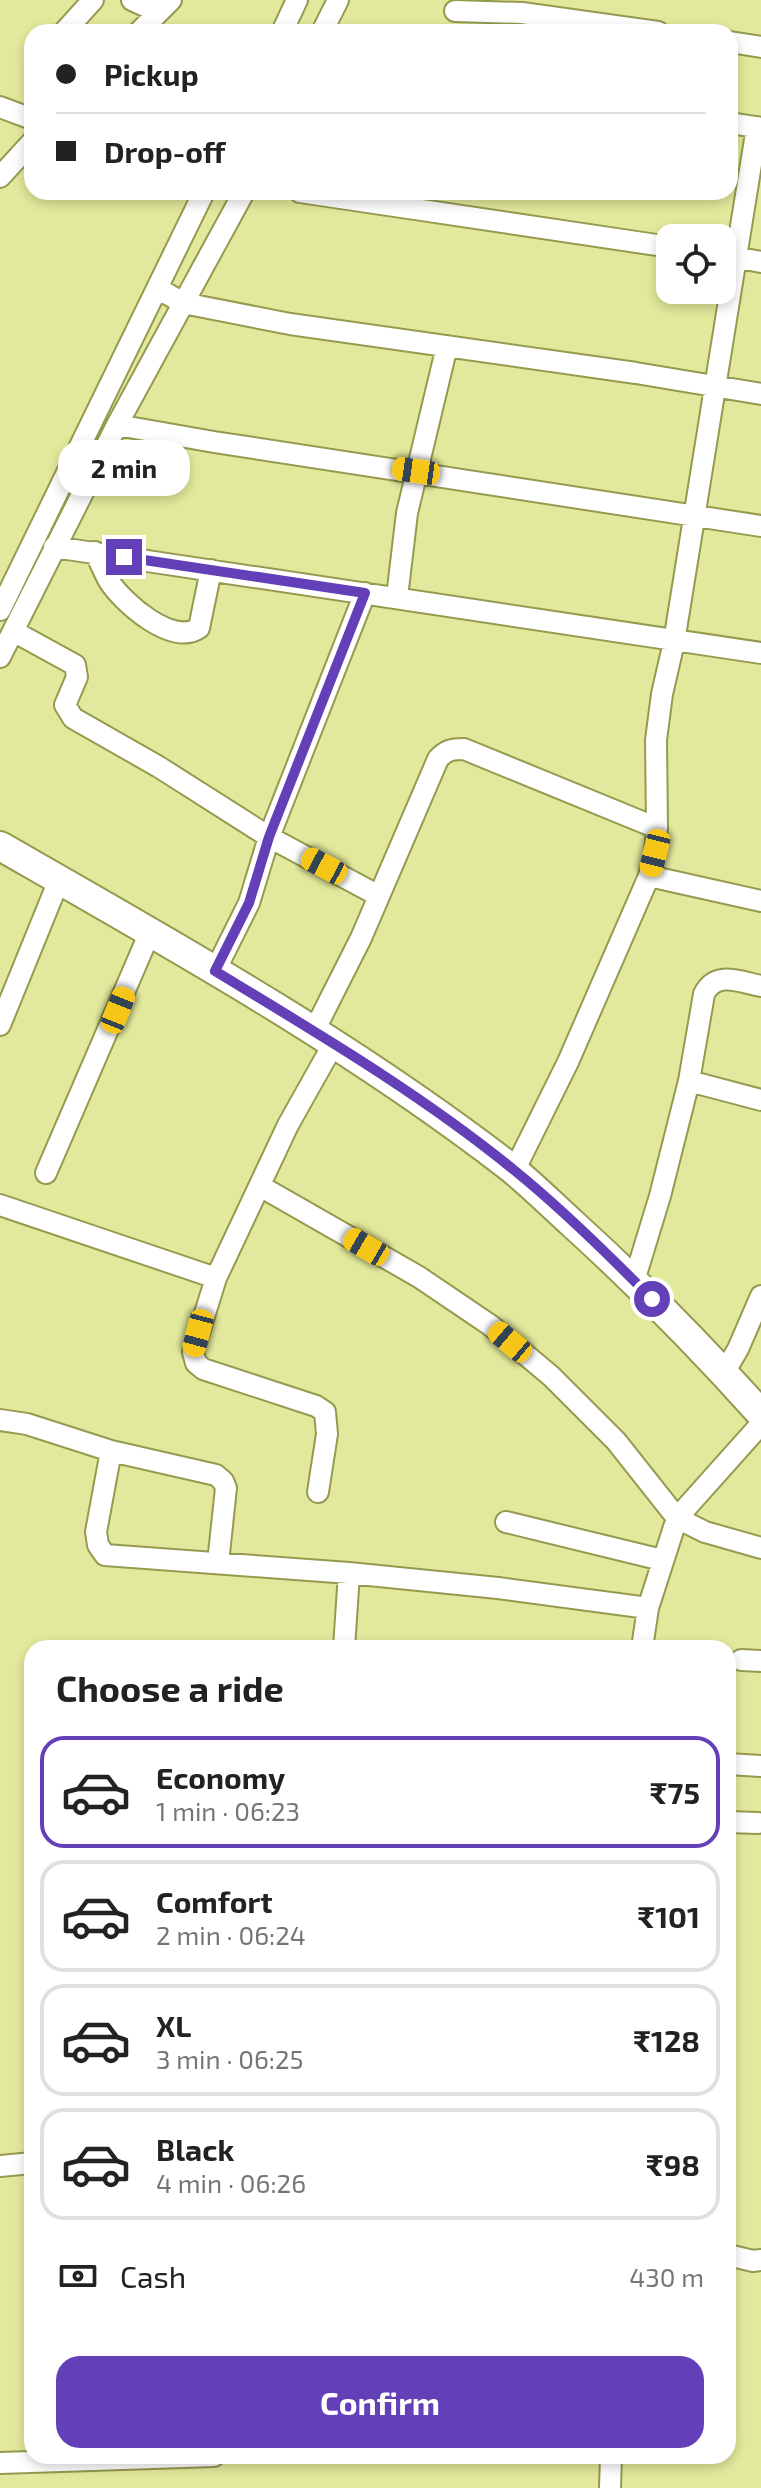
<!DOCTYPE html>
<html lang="en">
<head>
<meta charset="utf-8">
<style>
  :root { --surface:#fff; --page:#f6f6f6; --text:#222; --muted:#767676; --line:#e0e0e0; --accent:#633fb8 }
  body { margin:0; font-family:"Exo 2",sans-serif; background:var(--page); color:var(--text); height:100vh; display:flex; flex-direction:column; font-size:30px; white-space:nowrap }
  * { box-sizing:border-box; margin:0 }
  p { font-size:26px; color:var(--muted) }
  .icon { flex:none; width:44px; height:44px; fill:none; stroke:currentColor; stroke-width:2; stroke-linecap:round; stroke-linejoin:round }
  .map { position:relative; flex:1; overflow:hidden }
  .sheet { position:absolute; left:24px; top:1640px; width:712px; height:824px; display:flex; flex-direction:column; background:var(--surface); border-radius:24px; box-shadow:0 4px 12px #0003 }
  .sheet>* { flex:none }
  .banner { position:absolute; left:24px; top:24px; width:714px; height:176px; border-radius:24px; box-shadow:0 4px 12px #0003; display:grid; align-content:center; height:176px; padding:0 32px; background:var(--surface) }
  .tools { position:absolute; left:656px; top:224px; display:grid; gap:16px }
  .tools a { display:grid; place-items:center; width:80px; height:80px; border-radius:16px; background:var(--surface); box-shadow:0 4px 12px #0003; font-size:40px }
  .end { position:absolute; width:36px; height:36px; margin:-18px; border:10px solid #633fb8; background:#fff; box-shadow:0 0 0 4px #fff }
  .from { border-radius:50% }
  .bubble { position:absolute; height:56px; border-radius:24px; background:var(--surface); box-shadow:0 4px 12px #0003; font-size:26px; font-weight:700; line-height:56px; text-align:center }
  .car { position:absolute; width:24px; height:48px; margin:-24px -12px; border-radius:10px; box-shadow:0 0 6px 2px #0007; background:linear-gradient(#f5c518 24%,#345 0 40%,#f5c518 0 76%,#345 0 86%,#f5c518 0) }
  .banner b { display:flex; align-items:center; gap:28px; height:76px; font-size:30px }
  .banner b+b { border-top:2px solid var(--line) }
  .banner i { width:20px; height:20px; background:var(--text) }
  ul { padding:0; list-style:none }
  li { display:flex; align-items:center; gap:24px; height:112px; margin:0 16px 12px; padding:0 16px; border:4px solid var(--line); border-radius:24px }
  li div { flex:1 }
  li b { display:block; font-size:30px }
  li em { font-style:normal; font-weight:700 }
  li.current { border-color:var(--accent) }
  li>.icon { width:72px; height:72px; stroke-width:1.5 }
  h2 { padding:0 32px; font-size:36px; line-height:96px }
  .pay { display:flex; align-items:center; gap:20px; height:88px; padding:0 32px; font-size:30px }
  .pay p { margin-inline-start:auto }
  .primary-button { display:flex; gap:16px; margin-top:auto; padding:16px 32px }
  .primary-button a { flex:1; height:92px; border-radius:24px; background:var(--accent); color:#fff; font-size:32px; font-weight:700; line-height:92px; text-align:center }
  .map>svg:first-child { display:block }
</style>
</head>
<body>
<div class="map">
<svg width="761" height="2488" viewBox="0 0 761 2488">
  <rect width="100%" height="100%" fill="#e3e99c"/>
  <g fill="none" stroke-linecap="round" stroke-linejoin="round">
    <defs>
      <path id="street" d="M132,0L158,12
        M455,11L522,13L658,32
        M64,32L93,0
        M139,32L171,0
        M282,32L297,0
        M322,32L338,0
        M730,42L761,47
        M0,107L32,119
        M730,123L761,128
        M0,177L32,142
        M300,192L670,247
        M722,255L761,262
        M157,288L183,303L290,324L636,373L761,394
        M117,425L214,442L761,526
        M54,547L761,653
        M95,552C100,562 104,572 109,581C123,603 172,646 199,628L211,570
        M397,597L407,513L447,346
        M0,610L204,192
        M13,631L75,665L77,677L65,705L73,718L159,767L269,837L379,896
        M0,657L117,425L244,192
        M649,876L761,901
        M215,971L249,903L269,837L365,593
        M0,1025L59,880
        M314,1031L361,938L438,759C446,750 452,749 464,749L657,828
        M689,1081L761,1100
        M514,1171L568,1062L649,876L655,853L657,828L656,740L662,694L674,642L757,127
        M46,1173L150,932
        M260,1186L419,1277L490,1325L551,1376L616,1441L677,1518L705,1532L761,1548
        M0,1205L216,1278
        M634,1281L660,1196L689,1081L704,994C716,970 740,982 761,986
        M724,1373L738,1349L761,1296
        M0,1420L27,1424L111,1451L216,1475L223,1481L226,1488L218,1563
        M111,1451L96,1532L98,1545L105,1555L349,1573L498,1588L648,1608
        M318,1492L327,1434L325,1412L316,1406L203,1369L196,1363L193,1352L216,1278L288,1125L334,1043
        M506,1522L662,1560
        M344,1648L349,1573
        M642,1648L648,1608L677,1518L761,1424
        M741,1660L761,1661
        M728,1764L761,1766
        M728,1822L758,1823
        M0,2166L32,2163
        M728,2255L753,2261L761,2260
        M0,2463L214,2456
        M610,2488L611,2456"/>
      <path id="secondary" d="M0,846C175,946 352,1045 511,1168C533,1186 553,1206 574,1225C640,1285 702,1348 761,1414"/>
    </defs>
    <use href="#street" stroke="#959a4f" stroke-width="24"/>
    <use href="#secondary" stroke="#959a4f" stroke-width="32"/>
    <use href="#street" stroke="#fff" stroke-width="20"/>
    <use href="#secondary" stroke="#fff" stroke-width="28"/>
  </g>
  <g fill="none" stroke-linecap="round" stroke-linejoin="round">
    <path stroke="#633fb8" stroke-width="10" d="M124,557L365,593L269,837L249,903L215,971C317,1033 421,1094 514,1170C562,1209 608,1254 652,1299"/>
  </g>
</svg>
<div class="tools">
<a><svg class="icon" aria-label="locate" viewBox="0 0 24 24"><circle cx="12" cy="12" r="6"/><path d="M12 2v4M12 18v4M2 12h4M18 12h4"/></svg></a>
</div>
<i class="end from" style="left:652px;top:1299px"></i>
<i class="end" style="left:124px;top:557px"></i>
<div class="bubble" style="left:58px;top:440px;width:132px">2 min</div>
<i class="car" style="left:416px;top:471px;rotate:278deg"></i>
<i class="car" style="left:655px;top:853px;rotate:194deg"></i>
<i class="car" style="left:324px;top:866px;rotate:298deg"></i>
<i class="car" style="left:118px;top:1010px;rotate:22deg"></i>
<i class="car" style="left:366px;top:1247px;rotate:300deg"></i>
<i class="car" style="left:198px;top:1333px;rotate:195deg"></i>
<i class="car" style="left:510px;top:1342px;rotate:310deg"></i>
<div class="banner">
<b><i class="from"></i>Pickup</b>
<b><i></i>Drop-off</b>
</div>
<section class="sheet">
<h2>Choose a ride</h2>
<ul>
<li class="current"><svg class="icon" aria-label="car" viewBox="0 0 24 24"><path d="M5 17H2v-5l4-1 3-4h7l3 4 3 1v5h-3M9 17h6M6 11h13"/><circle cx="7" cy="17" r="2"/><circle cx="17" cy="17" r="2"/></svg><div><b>Economy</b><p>1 min · 06:23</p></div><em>₹75</em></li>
<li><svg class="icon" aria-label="car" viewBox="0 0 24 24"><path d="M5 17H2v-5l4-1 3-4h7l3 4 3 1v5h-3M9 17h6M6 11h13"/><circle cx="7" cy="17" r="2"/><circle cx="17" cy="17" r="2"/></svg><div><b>Comfort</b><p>2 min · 06:24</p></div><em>₹101</em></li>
<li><svg class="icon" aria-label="car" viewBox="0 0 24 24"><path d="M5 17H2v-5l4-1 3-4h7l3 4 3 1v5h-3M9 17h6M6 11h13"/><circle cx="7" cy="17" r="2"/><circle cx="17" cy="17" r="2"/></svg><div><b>XL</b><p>3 min · 06:25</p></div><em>₹128</em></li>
<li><svg class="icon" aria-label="car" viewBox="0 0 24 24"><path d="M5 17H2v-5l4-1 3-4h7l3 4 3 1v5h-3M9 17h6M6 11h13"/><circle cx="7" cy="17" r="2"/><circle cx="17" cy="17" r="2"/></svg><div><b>Black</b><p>4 min · 06:26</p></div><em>₹98</em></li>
</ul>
<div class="pay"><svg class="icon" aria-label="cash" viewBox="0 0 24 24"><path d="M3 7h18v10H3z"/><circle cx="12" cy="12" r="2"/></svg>Cash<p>430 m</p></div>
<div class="primary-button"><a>Confirm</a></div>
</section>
</div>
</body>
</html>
